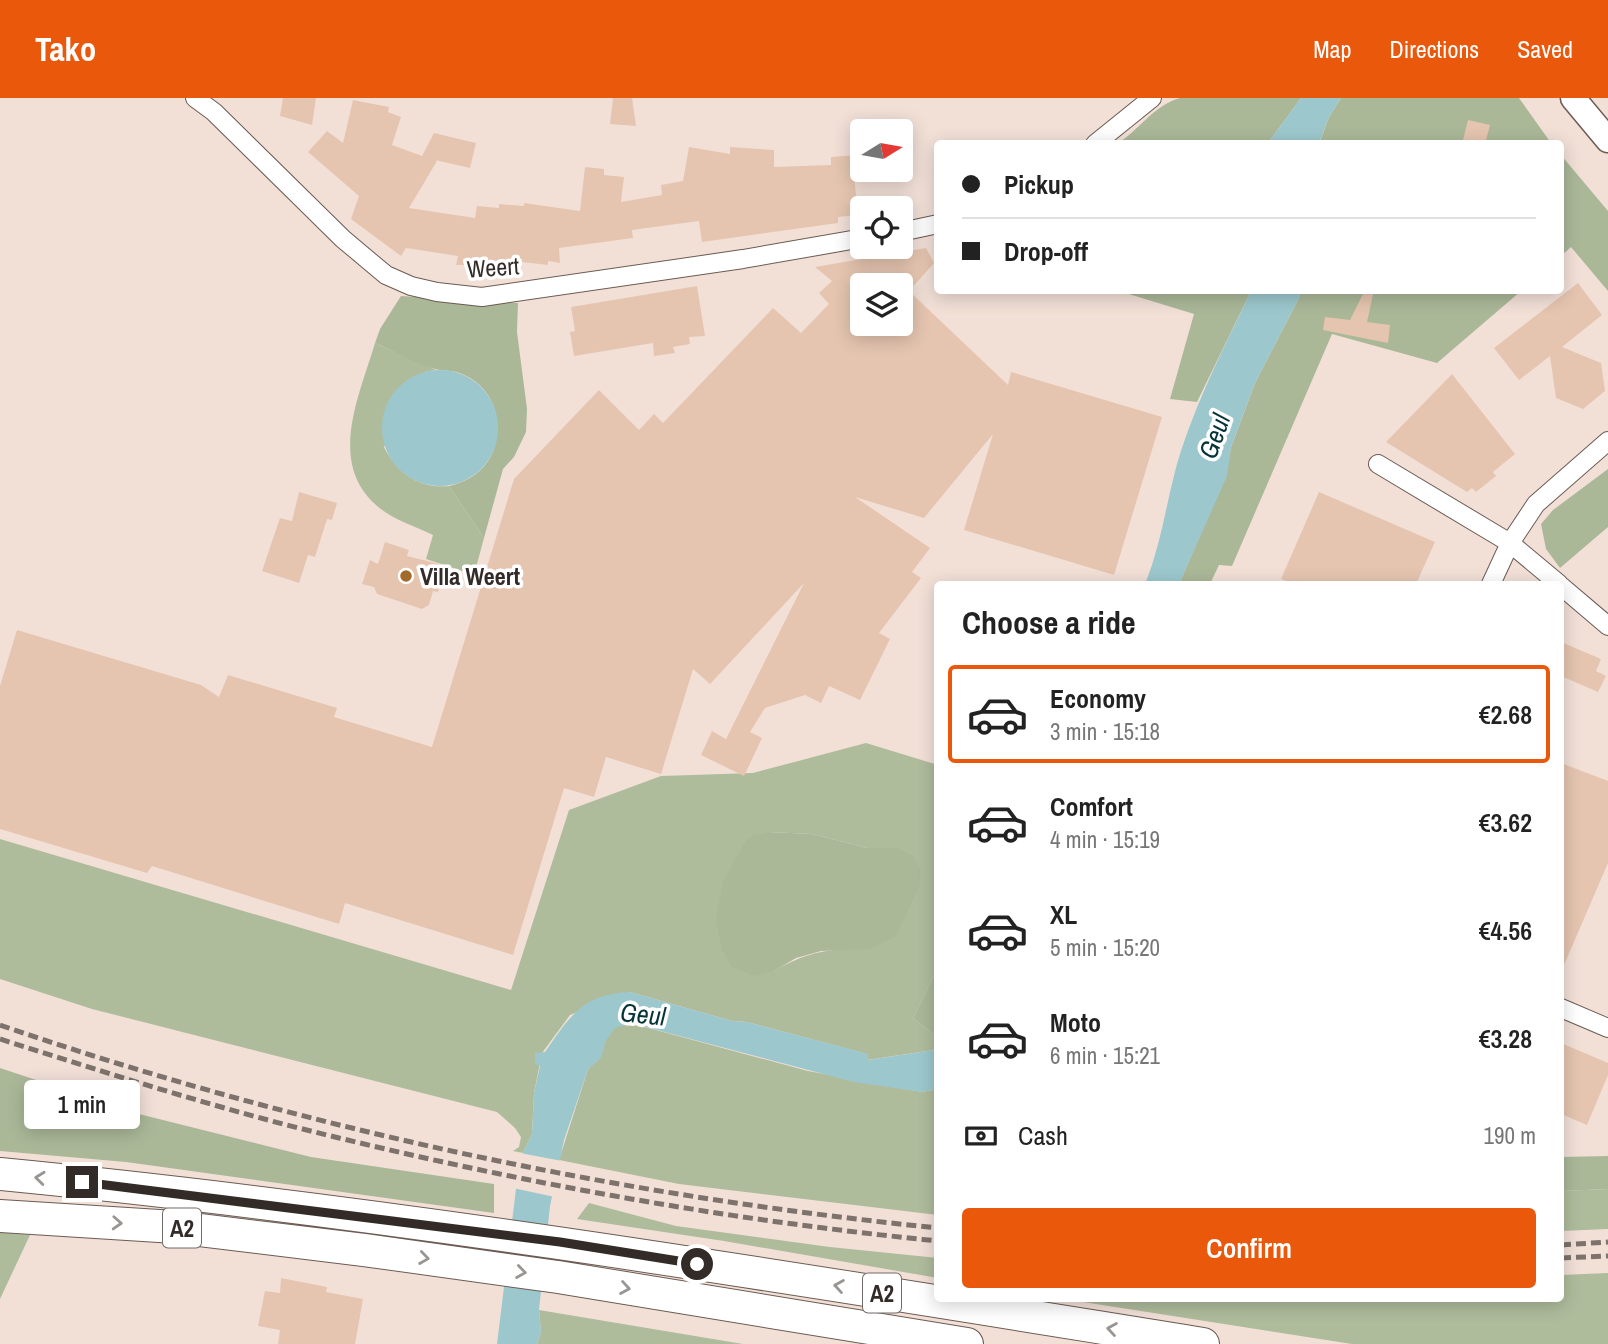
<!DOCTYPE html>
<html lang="en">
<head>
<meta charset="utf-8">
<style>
  :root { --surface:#fff; --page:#f6f6f6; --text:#222; --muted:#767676; --line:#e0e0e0; --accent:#ea580c }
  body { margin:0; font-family:"Archivo Narrow",sans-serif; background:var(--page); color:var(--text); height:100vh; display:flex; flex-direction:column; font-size:26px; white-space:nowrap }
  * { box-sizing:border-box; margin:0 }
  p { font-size:23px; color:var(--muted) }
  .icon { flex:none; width:38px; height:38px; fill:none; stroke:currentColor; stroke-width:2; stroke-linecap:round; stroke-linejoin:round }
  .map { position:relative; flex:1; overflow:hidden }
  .sheet { position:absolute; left:934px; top:483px; width:630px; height:721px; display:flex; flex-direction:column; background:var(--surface); border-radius:7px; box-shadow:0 4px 18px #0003 }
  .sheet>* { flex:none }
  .guide { position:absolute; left:934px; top:42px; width:630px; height:154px; border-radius:7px; box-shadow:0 4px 18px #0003; display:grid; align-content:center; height:154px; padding:0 28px; background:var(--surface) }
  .needle { width:46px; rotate:79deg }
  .controls { position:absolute; left:850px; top:21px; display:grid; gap:14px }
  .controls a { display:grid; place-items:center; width:63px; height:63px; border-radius:7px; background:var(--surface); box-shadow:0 4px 18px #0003; font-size:35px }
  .end { position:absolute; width:32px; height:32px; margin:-16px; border:9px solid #322b27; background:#fff; box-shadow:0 0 0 4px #fff }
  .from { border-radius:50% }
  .bubble { position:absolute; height:49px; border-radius:7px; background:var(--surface); box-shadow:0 4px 18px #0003; font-size:23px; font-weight:600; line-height:49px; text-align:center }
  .guide b { display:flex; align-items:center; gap:24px; height:66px; font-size:26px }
  .guide b+b { border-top:2px solid var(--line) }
  .guide i { width:18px; height:18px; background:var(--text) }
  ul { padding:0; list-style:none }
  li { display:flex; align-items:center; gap:21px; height:98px; margin:0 14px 10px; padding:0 14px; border:4px solid transparent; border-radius:7px }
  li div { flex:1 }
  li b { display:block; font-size:26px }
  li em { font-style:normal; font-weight:600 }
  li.on { border-color:var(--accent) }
  li>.icon { width:63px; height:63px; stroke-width:1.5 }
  h2 { padding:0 28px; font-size:32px; line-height:84px }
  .pay { display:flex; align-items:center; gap:18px; height:77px; padding:0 28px; font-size:26px }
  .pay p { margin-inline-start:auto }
  .button { display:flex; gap:14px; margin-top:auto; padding:14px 28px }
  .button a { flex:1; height:80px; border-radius:7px; background:var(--accent); color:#fff; font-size:28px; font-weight:600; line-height:80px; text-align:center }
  header { display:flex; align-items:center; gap:42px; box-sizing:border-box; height:98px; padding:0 35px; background:var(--accent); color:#fff }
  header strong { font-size:33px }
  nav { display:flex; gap:38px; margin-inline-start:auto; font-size:24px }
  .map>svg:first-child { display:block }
</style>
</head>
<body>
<header>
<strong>Tako</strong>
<nav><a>Map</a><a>Directions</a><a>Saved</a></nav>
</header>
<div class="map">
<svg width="1608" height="1246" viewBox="0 0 1608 1246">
  <rect width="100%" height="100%" fill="#f2e0d7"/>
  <path fill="#afbc9c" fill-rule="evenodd" d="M375,245L436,272L425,274L384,349C397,375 419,391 449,388L484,440L474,477L426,461L433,437C415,428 391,421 376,407C327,364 360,296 375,245Z
    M866,645L938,667V869L913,920L938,940V948L934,952L867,962V956L747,924L732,923L630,894L570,917L542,955L534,995L532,1036L523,1055L513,1053L519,1049L521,1039L515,1030L497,1014L92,911L0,881V741L511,892L569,712L661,678L753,675ZM768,734L812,736L867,750L869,851C830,850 807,854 774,873Z
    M630,925L808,973L922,994L938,991V1117L679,1086L559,1062L588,971L600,960L606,941L615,929Z
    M1608,1091V1131L1561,1133V1093Z
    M589,1105L676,1128L830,1149L938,1160V1180L724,1143L577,1121Z
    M0,1134L30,1137L0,1201Z
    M1608,1175V1246H1352L1064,1201L1561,1200V1177Z
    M539,1212L743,1246H537L541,1234Z"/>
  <path fill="#abb898" d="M1180,0H1301L1268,45L1117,46C1139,32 1154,7 1180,0Z
    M1341,0H1519L1551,45L1319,46L1329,19Z
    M1561,57L1608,113V193L1571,149L1561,158Z
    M1119,193H1251L1197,304L1170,301L1194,216Z
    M1300,193H1521L1437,265L1332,236L1232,468L1219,467L1210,486H1179L1226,378L1231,349L1255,285L1299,200Z
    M401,198L518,205L517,234L527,311L526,334L514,359L503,371L484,440L449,388C471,383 489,370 495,347C503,318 491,288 462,276C453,272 444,273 435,271C415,266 395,253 375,245L380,231Z
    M1608,371V429L1560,470L1546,451L1541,426L1553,412Z
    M768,734L812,736L867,750H898L913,758L921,772L919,790L895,839L869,851L821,853L796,860L774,873L755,878L732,869L722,852L716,821L723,783L745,744L753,737Z
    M938,869V940L913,920Z
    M0,970L139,1016L311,1059L494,1086V1115L126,1064L0,1053Z
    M1608,1058V1091L1561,1093V1059Z"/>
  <path fill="#9cc8cd" d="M1301,0H1341L1329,19L1319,45H1268Z
    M1251,193H1300L1299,200L1255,285L1231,349L1227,378L1179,486H1145C1161,447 1166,406 1177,366C1196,303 1223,252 1251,193Z
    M382 330a58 58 0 1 1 116 0a58 58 0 1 1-116 0Z
    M630,894L732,923L747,924L868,956V962L934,952L938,948V991L922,994L854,984L630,925L615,930L606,942L601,960L588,971L564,1042L550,1108L539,1212L541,1234L537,1246H497L516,1091L523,1055L532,1036L534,995L540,968L535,966V955L545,954C570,918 583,896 630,894Z"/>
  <path fill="#f2e0d7" d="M520,1055L562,1063L555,1099L513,1090Z"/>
  <path fill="#e5c5b0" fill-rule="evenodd" d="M283,0H316L312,27L280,18Z
    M613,0H632L636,28L610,26Z
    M353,2L389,9L388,14L401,19L392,47L422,58L434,35L476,45L470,70L435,62L437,63L409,110L475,120L477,108L499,110V106L524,108V105L580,113L585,69L604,71V77L624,79L621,104L662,97L661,87L683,83L689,49L730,56V49L774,52V69L831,67V59L859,57L861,76L854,77L858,117L838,119V125L702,144L699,123L632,132L633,140L559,150L560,165L548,163V167L522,164H496V167H456L458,158L406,150L401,158L351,121L359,98L308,54L327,33L343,45Z
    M1468,22L1490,27L1485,46H1462Z
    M926,150L934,165L909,193L1008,287L1011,274L1162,319L1114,477L964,432L993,336L924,420L855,399L930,450L912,474L921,480L879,535L890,541L860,602L829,588L821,605L805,597L765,610L750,634L762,640L744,678L701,657L712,633L726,641L804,485L710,586L693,571L661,676L606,659L594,699L564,690L513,857L345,805L339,826L152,768L147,775L0,731V588L17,532L201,587L219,599L228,577L337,610L334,619L432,649L514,381L599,292L639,332L654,316L663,325L773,210L801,235L829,206L819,195L832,183L815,169ZM863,187H901V226H863Z
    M1578,185L1602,217L1562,249L1601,265L1605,293L1583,311L1556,300L1550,258L1519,282L1494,250Z
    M697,188L705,238L689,239L690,246L673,249L675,255L654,258L653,245L574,258L570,234L575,233L571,209Z
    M1365,192H1374L1367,224L1390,227L1388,245L1323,232L1325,219L1350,222Z
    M1452,276L1515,356L1493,374L1496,378L1476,394L1472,390L1467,394L1386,344Z
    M299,394L337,405L332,422L327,421L315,459L308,457L299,485L262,473L280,420L292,423Z
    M1319,394L1435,444L1416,486H1293L1281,481Z
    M385,444L409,452L407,458L451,469L446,481L441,484L438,494L433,493L429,507L422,511L377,496L374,489L362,486L370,462L378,466Z
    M1561,544L1601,561L1596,573L1606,578L1598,594L1561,578Z
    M1561,665L1608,683V765L1561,874Z
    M1561,945L1608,965V977L1587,1027L1561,1016Z
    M281,1180L327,1189L326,1194L363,1201L355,1246H278L280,1232L258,1228L265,1193L280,1195Z"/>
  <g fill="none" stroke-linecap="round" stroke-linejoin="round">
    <defs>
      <path id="street" d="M195,0L214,14L343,141L386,177L411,188L437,194L482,199L743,161L863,140
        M1095,46L1152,0
        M901,134L938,126
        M1378,366L1510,445L1559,486
        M1491,486L1510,445L1536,406L1608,343
        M1561,488L1608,528
        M1561,910L1608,930"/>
      <path id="secondary" d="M1573,0L1608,42"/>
      <path id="highway" d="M0,1076C403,1115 804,1182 1203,1246
        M0,1118L175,1129L364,1152L558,1179L967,1246"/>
    </defs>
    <use href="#street" stroke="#6b5b53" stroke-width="20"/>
    <use href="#secondary" stroke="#6b5b53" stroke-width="27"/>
    <use href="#highway" stroke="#6b5b53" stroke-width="34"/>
    <use href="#street" stroke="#fff" stroke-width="18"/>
    <use href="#secondary" stroke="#fff" stroke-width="24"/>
    <use href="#highway" stroke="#fff" stroke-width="32"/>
    <path stroke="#7d726c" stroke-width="5" stroke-dasharray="10 5" stroke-linecap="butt" d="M0,927C302,1031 620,1098 938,1130
      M0,941C94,971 188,1001 283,1026C498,1081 717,1121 938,1143
      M1561,1147L1608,1144
      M1561,1160L1608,1158"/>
  </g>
  <defs><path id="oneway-chevron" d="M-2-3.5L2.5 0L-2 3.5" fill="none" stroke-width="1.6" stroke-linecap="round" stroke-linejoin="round" transform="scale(1.75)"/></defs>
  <g stroke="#989593">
    <use href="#oneway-chevron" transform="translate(40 1080) rotate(-174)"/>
    <use href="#oneway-chevron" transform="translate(117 1125) rotate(3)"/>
    <use href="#oneway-chevron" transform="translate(424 1160) rotate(8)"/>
    <use href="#oneway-chevron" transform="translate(521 1174) rotate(8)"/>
    <use href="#oneway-chevron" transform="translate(839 1188) rotate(-171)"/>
    <use href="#oneway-chevron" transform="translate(625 1190) rotate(9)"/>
    <use href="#oneway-chevron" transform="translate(1112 1231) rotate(-171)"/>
  </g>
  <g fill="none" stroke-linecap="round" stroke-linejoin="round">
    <path stroke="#322b27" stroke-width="9" d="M82,1084L560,1144L697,1166"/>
  </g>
  <circle fill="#a46a29" stroke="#fff" stroke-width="2.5" cx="406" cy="478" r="7"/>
  <g text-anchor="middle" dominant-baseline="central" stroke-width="7" stroke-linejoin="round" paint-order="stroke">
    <g fill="#fff" stroke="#706b68" stroke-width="2">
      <rect x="163" y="1110.5" width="38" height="39" rx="5"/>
      <rect x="863" y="1175.5" width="38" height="39" rx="5"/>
    </g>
    <g font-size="23" font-weight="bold" fill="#322b27">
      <text x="182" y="1130">A2</text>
      <text x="882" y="1195">A2</text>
    </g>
    <g font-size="24" fill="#322b27" stroke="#fff">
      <text transform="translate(493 169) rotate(-4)">Weert</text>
    </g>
    <g font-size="24" font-weight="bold" fill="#322b27" stroke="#fff" text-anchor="start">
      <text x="420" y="478">Villa Weert</text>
    </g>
    <g font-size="26" font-style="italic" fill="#063337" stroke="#fff">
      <text transform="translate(1214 338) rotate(-70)">Geul</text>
      <text transform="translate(643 916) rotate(6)">Geul</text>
    </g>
  </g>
</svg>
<div class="controls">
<a><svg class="needle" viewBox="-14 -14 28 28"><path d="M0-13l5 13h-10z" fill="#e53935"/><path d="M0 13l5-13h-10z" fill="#767676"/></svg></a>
<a><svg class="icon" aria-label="locate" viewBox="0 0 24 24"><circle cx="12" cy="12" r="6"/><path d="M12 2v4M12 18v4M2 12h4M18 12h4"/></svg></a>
<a><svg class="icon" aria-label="layers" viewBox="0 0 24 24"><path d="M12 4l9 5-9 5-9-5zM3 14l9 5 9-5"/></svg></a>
</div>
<i class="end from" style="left:697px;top:1166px"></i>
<i class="end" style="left:82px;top:1084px"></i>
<div class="bubble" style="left:24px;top:982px;width:116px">1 min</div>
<div class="guide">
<b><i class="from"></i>Pickup</b>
<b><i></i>Drop-off</b>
</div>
<section class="sheet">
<h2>Choose a ride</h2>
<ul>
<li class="on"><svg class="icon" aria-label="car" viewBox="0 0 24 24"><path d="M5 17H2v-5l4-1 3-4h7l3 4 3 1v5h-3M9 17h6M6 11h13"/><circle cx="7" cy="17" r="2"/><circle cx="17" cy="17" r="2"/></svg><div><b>Economy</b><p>3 min · 15:18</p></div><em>€2.68</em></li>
<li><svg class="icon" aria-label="car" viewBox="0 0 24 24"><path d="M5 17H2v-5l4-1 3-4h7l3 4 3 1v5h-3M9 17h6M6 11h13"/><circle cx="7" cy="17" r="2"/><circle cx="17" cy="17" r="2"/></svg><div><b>Comfort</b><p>4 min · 15:19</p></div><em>€3.62</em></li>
<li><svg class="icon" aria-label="car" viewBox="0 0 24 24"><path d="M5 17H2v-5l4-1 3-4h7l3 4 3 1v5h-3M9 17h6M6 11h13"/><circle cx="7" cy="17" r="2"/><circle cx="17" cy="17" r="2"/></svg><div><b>XL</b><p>5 min · 15:20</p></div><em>€4.56</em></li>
<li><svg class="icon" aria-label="car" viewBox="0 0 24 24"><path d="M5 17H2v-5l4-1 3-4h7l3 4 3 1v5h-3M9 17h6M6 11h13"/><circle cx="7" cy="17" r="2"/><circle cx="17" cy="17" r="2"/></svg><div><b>Moto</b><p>6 min · 15:21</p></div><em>€3.28</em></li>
</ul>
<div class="pay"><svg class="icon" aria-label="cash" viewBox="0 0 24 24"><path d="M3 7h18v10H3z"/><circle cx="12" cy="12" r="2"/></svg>Cash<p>190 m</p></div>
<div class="button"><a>Confirm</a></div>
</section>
</div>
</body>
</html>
